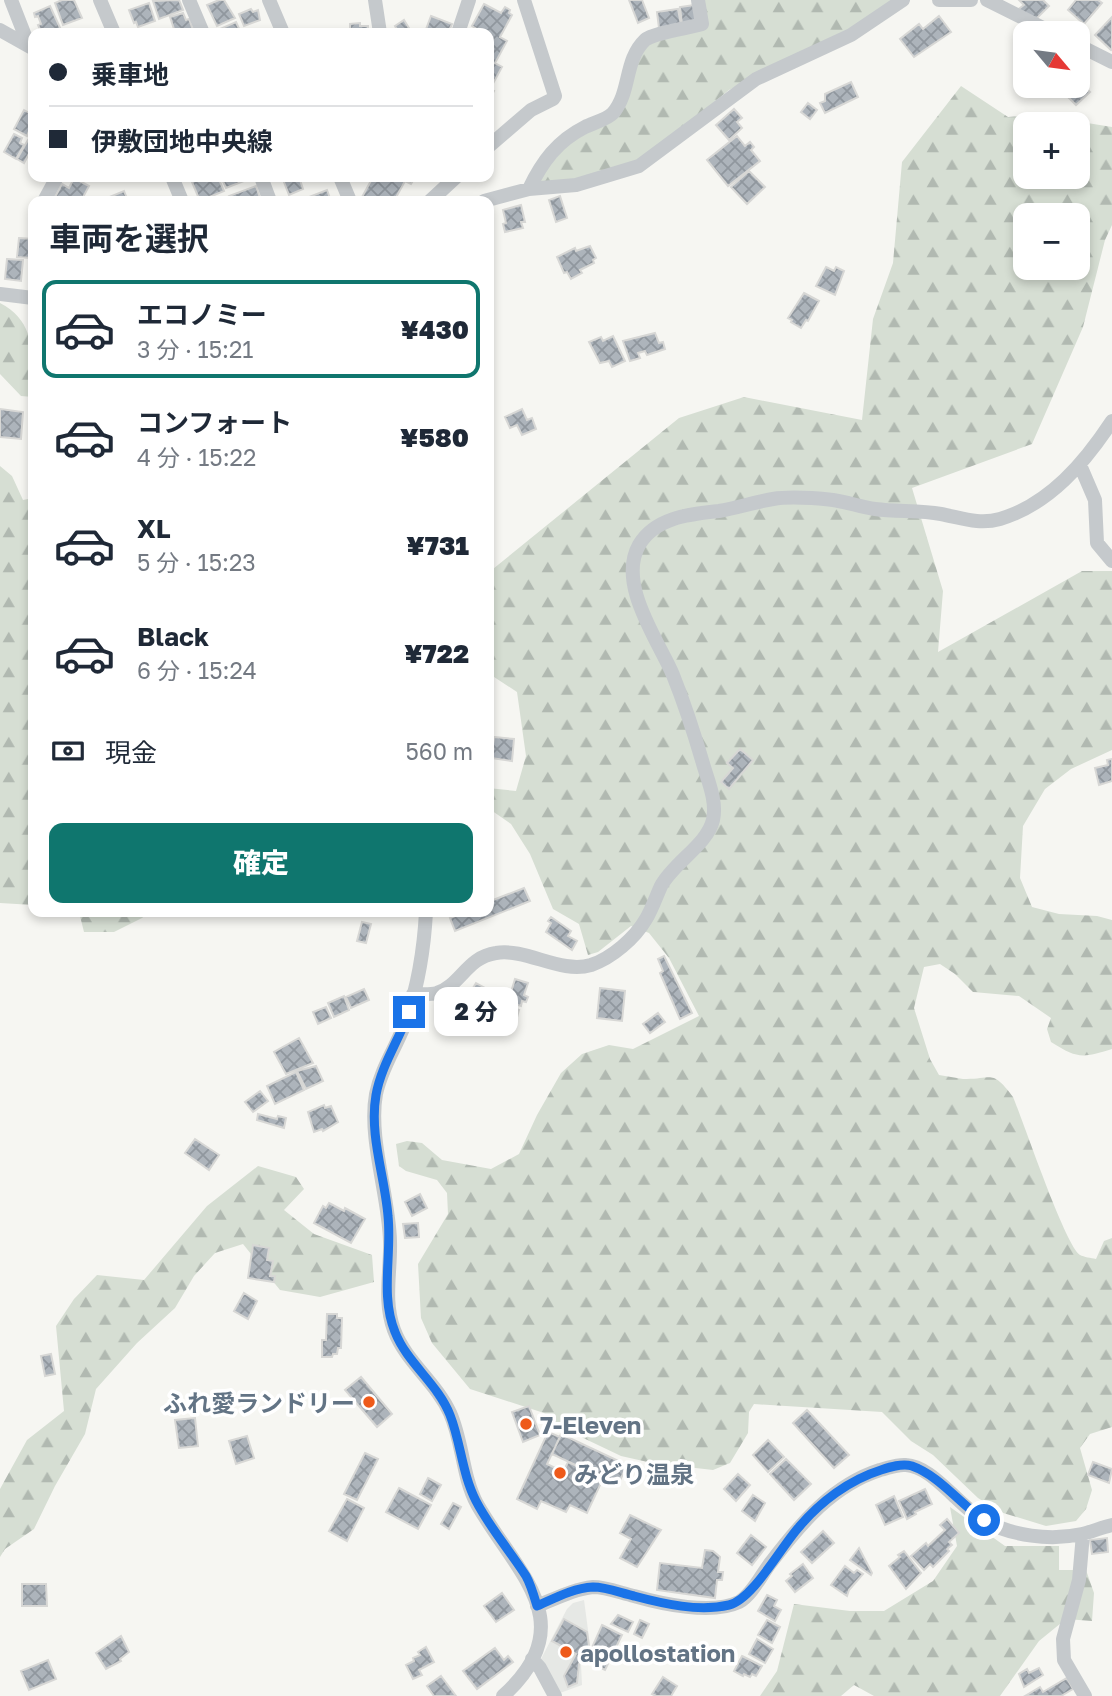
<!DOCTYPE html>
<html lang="ja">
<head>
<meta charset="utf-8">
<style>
  :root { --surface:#fff; --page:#f6f6f7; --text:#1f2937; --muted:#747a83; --line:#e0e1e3; --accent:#0f766e }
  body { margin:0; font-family:"Golos Text","Noto Sans JP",sans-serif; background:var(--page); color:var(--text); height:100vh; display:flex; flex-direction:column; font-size:26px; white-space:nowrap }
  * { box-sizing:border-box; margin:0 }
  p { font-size:23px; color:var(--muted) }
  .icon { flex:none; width:38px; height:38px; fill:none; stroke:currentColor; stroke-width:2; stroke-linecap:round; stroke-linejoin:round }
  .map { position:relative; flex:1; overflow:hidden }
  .side { position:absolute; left:28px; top:196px; width:466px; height:721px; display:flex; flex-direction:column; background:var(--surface); border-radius:14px; box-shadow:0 4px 10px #0003 }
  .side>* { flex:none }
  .guide { position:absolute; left:28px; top:28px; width:466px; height:154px; border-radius:14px; box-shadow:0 4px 10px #0003; display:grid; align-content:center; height:154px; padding:0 21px; background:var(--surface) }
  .needle { width:46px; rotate:119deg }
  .fabs { position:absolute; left:1013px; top:21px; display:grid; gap:14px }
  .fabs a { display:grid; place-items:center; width:77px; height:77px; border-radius:14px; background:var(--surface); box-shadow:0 4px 10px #0003; font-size:35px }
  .end { position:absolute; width:32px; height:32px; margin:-16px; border:9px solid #1a73e8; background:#fff; box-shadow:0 0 0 4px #fff }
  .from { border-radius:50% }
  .bubble { position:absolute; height:49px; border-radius:14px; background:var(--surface); box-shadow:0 4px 10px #0003; font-size:23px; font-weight:800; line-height:49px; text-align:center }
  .guide b { display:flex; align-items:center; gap:24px; height:66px; font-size:26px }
  .guide b+b { border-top:2px solid var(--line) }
  .guide i { width:18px; height:18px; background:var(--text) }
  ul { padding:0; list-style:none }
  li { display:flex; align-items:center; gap:21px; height:98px; margin:0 14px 10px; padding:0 7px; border:4px solid transparent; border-radius:14px }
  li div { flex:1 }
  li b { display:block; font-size:26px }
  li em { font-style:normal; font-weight:800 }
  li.selected { border-color:var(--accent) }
  li>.icon { width:63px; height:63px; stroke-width:1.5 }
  h2 { padding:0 21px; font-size:32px; line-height:84px }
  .pay { display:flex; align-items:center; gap:18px; height:77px; padding:0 21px; font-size:26px }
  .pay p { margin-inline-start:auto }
  .cta { display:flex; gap:14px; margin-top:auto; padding:14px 21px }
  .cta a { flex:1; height:80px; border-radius:14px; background:var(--accent); color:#fff; font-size:28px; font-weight:800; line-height:80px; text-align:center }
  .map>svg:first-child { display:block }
</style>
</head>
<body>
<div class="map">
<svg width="1112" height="1696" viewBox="0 0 1112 1696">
  <defs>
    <pattern id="forest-firs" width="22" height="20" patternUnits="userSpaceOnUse" patternTransform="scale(1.75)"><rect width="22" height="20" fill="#d6ded3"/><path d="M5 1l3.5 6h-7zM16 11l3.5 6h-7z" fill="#b1b9b1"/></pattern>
    <pattern id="building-cross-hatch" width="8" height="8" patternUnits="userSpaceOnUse" patternTransform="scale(1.75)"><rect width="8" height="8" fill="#adb4bb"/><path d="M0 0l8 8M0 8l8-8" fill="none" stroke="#90979e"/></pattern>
  </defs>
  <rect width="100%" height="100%" fill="#f6f6f2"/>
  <path fill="#e6e8e5" d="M584,1600L590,1645L581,1664L582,1685L560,1693L541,1659L567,1609L573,1603Z"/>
  <path fill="url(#forest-firs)" fill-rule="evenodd" d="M704,0H897L851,29L729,90L684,127L638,160L598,177L541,184V175L569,143L615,118L632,69L649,43L703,28Z
    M961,86L1008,117L1038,115L1112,127V225L1105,240L1083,327L1032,444L912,488L943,591L938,652L1082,571H1112V750L1071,769L1045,789L1023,826L1020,878L1032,907L1059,914L1097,916L1112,920V1049C1082,1058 1078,1059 1051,1042L1047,1029L1051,1018L1019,996L973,992L955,974L940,964L924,967L914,1008L930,1059L939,1075C947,1076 955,1078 963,1079C993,1080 991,1068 1013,1097C1024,1123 1065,1245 1080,1255C1084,1257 1091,1258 1096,1259L1104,1241L1112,1238V1427L1090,1434L1080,1448L1092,1490L1086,1509L1076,1521L1046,1526L1000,1512L978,1498L933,1455L911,1441L882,1412L754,1404L749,1412L748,1433L730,1463L713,1470L652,1463L621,1456L556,1425L544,1413L470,1389L432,1343L421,1318L418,1264L448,1214L447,1193L437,1180L406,1171L399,1166L396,1144L407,1141L422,1143L442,1160L491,1169L519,1154L537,1115L561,1073L582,1054L609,1045L633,1049L699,1016L669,958L649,933L631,926L598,952L588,955L579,924L553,909L530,854L511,824L488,808V788L516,791L526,756L517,692L488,673V573L679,418L744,397L862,420L873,319L893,263L902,162ZM1026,124H1078V177H1026ZM1026,215H1078V268H1026Z
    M0,303C38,322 33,361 33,397L21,396L0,374Z
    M0,466L12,476L23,500L33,498V905L0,903Z
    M79,912H149L142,918L114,932H84Z
    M258,1166L296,1177L304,1189L284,1210L314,1234L372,1255L374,1282L320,1297L280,1290L243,1244L215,1253L194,1276L175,1308L137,1343L96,1389L85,1434L55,1486L34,1529L5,1549L0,1557V1489L27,1440L64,1411L56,1326L74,1299L97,1275L144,1280L207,1206Z
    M950,1507L1005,1546H1059V1570H1086L1094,1593L1092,1621L1066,1619L1039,1641L1000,1696H874L854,1685L841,1696H760L777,1671L794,1604L850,1611H884L933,1581L957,1546Z"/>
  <path fill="url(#building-cross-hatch)" stroke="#d7d7d5" stroke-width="2" d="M62,0H74L82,18L63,25L55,3Z
    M179,0L183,10L159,19L153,1Z
    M219,0H224L235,18L217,26L207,5Z
    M629,0H642L649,18L638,23Z
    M1019,0H1043L1049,6L1034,21L1016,11L1024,5Z
    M1076,0H1098L1102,3L1084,24L1068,10Z
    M149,3L155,21L138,27L136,22L134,23L129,10Z
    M484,4L501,13L505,7L510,10L509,13L512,15L500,37L507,41L495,63L502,67L490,89L494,91L488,102V33H479L480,31L472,26Z
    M695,5L696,20L682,24L680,7Z
    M50,6L62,32L61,33H45L44,31L41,32L38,25L41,24L38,16L35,17L34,13Z
    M251,9L253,12L258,10L260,20L244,26L239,14Z
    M678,9L681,25L659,28L657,12Z
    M183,13L186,20L189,19L194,33H164L174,29L170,17Z
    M431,16L452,24L449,31L452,33L425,32Z
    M939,16L951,32L914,57L900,39L919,24L923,29Z
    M1112,17V49L1111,50L1095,35Z
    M404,20L412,33H399L395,26Z
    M236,22L241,33H221L220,29Z
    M360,23V26H368V33H350V24Z
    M1078,80L1090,92L1076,105L1064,93L1072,86H1078Z
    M851,82L858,97L825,113L820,103L825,101V94Z
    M808,103L817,110L810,119L801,112Z
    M734,109L742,118L737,122L742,128L729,140L716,125Z
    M24,110L33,115V122L27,136L14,129Z
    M14,134L22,138L20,143L24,145L16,159L4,152Z
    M737,136L745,146L750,142L754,147L751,150L760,161L728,186L707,160Z
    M28,140L33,143V146L24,163L17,159Z
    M749,171L765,187L747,204L731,187Z
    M204,177L207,181L218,177L224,191L200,201L192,182Z
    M221,177H254L226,188Z
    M282,177H299L303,189L289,195Z
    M373,177H415L411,184L405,181L394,201H369L362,197Z
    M74,178L89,186L81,201H58L54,199L62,184L69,188Z
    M256,186L261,201H231L229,196Z
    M327,190L331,201H311L309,197Z
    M124,191L128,201H100Z
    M560,196L567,218L556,222L549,200Z
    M521,205L525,222H521L523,228L505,232L503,224L506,223L503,210Z
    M19,238L33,239L31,258L17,257Z
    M590,246L596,258L593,260L594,263L580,270L582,273L571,279L567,272L564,273L557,257L575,248L576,251Z
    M7,259L23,260L21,281L5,279Z
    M826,267L834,271L836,267L844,271L835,295L816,286Z
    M804,293L819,301L808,321L806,320L801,328L791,322L792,320L788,318Z
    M655,333L659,343L663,342L665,349L647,355L645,351L638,353L640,358L630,361L623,341Z
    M613,336L625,361L612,367L609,361L600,363L589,342L601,337L603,341Z
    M0,409L23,412L21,439L0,437Z
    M522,409L527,420L532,418L536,429L522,435L517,425L510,428L505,417Z
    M494,737L514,739L512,761L491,758Z
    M740,749L753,760L729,789L721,782L733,768L727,763Z
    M1112,759V781L1099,785L1095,768L1108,765L1107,760Z
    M524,888L530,901L455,931L450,918L465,912H488V902Z
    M551,917L571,931L568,936L577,941L572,950L546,932L551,923L548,921Z
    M362,922L371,924L366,943L357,941Z
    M664,956L692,1013L680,1019L660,973L663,971L658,959Z
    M515,979L528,983L524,995L528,997L526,1002L522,1001L521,1006L508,1002Z
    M476,983L494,993L491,1000L493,1001L491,1005L470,993Z
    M600,988L625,991L622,1021L597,1018Z
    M364,989L369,1000L351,1008L346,997Z
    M344,996L349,1010L334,1017L328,1003Z
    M506,1006L519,1010L516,1021L503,1017Z
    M326,1007L331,1018L318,1024L313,1012Z
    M658,1013L665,1022L650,1033L643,1024Z
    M299,1038L313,1063L286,1074L274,1052Z
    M316,1066L323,1081L306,1089L297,1071Z
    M296,1072L304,1090L275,1104L267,1086Z
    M260,1091L268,1101L253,1112L245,1102Z
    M324,1105L325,1108L331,1106L338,1122L323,1131L322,1129L314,1132L308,1112Z
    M258,1114L277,1119L278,1116L286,1118L284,1128L257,1120Z
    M195,1139L219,1155L209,1170L185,1153Z
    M420,1194L427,1208L412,1216L405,1202Z
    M329,1203L344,1211L345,1208L365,1219L351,1243L314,1223L323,1206L326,1208Z
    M418,1223L419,1237L405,1238L403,1224Z
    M253,1245L269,1248L267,1260L273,1261L270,1276H275L274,1282L248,1278Z
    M244,1293L257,1301L248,1319L234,1311Z
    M327,1314H337V1318H342L341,1348H338L337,1354H333L332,1357H322V1340H326Z
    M51,1354L55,1374L45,1376L41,1356Z
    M361,1377L392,1414L377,1427L345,1390Z
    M529,1406L540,1435L523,1442L512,1412Z
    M807,1410L849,1455L834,1468L793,1423Z
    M195,1418L198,1446L179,1448L175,1420Z
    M548,1432L560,1437L547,1464L563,1472L568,1462L594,1474L592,1478L601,1483L587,1513L570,1505L566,1512L541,1501L537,1509L517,1499Z
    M561,1434L627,1465L618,1485L552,1454Z
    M247,1436L254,1458L236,1464L229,1441Z
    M768,1440L784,1457L768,1472L753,1455Z
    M365,1453L378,1459L357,1500L344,1494Z
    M786,1459L811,1484L794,1500L770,1474Z
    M1093,1462L1112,1469L1109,1483L1088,1475Z
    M738,1474L750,1485L736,1501L724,1489Z
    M428,1478L441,1485L432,1501L420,1494Z
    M399,1488L431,1505L418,1529L386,1512Z
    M925,1489L932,1504L915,1512L916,1514L907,1519L899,1501Z
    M753,1495L765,1503L755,1521L742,1511Z
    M894,1496L903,1517L885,1525L876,1505Z
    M347,1499L364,1508L347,1541L329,1531Z
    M453,1503L461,1507L449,1529L441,1524Z
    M630,1515L661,1530L637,1567L620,1558L631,1539L620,1533Z
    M947,1519L959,1533L949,1542L952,1545L947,1549L949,1551L933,1567L930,1564L924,1570L911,1556L926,1543L928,1546L945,1530L940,1525Z
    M823,1531L834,1543L812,1563L801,1552Z
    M751,1535L766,1547L752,1565L737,1553Z
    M1107,1538L1108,1552L1092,1554L1090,1540Z
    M859,1548L872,1573L871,1575L850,1560Z
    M705,1550L713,1551L720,1557L718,1572H723L722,1580H717L715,1598L657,1590L660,1563L702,1568Z
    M904,1551L921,1573L906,1589L889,1566L900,1557L898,1555Z
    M803,1564L813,1578L795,1592L786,1581L792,1576L790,1574Z
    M845,1566L854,1573L857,1570L863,1574L849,1590L847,1596L831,1585Z
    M22,1584H46L47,1606H22Z
    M502,1593L514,1610L496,1622L484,1606Z
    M767,1595L777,1600L774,1606L781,1610L775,1621L758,1611Z
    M618,1615L633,1622L628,1632L611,1624Z
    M564,1619L587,1632L589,1646L579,1664L577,1683L568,1687L564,1676L576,1654L552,1641Z
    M640,1620L649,1624L642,1638L634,1634Z
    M767,1620L780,1627L772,1643L758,1635Z
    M602,1625L622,1635L605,1670L586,1661Z
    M121,1636L129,1652L120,1659L121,1661L106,1669L96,1653Z
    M757,1639L773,1649L765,1663L749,1654Z
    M426,1647L434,1662L419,1670L422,1675L413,1679L406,1665L414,1661L413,1658L420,1655L418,1652Z
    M495,1648L504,1660L508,1656L513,1662L477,1689L463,1671Z
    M742,1656L762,1666L756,1676L752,1674L750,1677L744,1674L743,1676L734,1671Z
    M48,1660L56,1679L29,1690L21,1671Z
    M1039,1668L1043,1675L1024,1687L1019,1674L1027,1669L1029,1673Z
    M441,1676L456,1696H434L427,1686Z
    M663,1677L677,1686L671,1696H656L652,1694Z
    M1067,1678L1073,1689L1061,1696H1025L1040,1687L1043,1692Z"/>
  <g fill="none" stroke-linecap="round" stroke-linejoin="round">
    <path stroke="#c5c9cc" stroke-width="14" d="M11,0L29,46
      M100,0L114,33
      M189,0L203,33
      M269,0L283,33
      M375,0L380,33
      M939,0H971
      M987,0L1053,33
      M0,30L32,48
      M458,33L469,0
      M1078,45L1112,62
      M488,147L531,110L553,99L555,96L524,0
      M172,177L182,201
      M261,177L270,201
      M340,177L350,201
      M529,189C542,162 557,141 585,127C593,123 608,119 613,113C631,92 624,60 645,40C653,33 689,28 702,24L698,0
      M44,201L57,177
      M430,201L456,177
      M484,201L529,189L576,185L639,166L756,79L851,35L903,0
      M0,294L33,298
      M1080,465L1095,500L1097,543L1112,561
      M426,912C424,949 417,991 404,1026C395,1049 381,1069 376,1094C368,1138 389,1196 390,1241C391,1272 383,1300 394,1330C406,1362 436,1382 450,1413C463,1442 462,1476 477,1504C516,1573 584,1622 503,1696
      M413,994C420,994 430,995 437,993C461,985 467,957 496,953C527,948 560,974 591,965C612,958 635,938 646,919C652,909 656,897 661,886C674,862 707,845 713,820C717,803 709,783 704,767C695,736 685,705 673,675C658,640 617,584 639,545C655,517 691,514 719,511C737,508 755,502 773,499C791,496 814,498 833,500C847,502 861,507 875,509C897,512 919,510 941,514C962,518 979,525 1000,519C1050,504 1085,462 1112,421
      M1083,1534L1079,1580L1063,1639L1064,1660L1085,1696
      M537,1606C555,1599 573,1589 593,1587C606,1587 621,1593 634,1596C662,1604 712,1615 739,1602C753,1594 762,1573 772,1561C801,1523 833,1485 880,1470C889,1468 897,1464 906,1465C923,1466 939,1482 951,1493C961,1502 971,1513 983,1520C1012,1536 1050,1541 1082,1534C1092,1532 1102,1527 1112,1525
      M532,1659L540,1668L555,1696"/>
  </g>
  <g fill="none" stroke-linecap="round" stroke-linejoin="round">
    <path stroke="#1a73e8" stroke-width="9" d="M409,1012C399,1040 381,1066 376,1095C369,1135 385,1177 388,1216C392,1254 380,1296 395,1332C407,1363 438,1384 450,1415C461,1443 462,1474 476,1501C490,1528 510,1551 526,1576C531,1585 534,1596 537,1606C555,1598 573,1588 593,1587C606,1587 621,1593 634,1596C664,1604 699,1612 729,1605C753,1599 781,1547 799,1527C820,1502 849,1480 881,1470C890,1467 902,1463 912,1466C940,1476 960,1504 984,1520"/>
  </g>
  <g fill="#ee5a1a" stroke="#fff" stroke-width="2.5">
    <circle cx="369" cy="1402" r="7"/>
    <circle cx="526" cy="1424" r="7"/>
    <circle cx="560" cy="1473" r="7"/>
    <circle cx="566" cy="1652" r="7"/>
  </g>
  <g text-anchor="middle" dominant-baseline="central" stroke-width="7" stroke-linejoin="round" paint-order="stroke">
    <g font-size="24" font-weight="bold" fill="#637485" stroke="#fff" text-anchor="start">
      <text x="355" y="1402" text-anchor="end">ふれ愛ランドリー</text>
      <text x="540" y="1424">7-Eleven</text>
      <text x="574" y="1473">みどり温泉</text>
      <text x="580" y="1652">apollostation</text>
    </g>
  </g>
</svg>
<div class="fabs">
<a><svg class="needle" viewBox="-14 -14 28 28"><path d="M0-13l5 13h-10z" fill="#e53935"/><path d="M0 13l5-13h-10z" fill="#747a83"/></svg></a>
<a>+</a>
<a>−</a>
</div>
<i class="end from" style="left:984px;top:1520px"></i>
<i class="end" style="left:409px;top:1012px"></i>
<div class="bubble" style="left:434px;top:987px;width:84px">2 分</div>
<div class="guide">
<b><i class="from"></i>乗車地</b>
<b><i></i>伊敷団地中央線</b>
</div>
<section class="side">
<h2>車両を選択</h2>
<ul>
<li class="selected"><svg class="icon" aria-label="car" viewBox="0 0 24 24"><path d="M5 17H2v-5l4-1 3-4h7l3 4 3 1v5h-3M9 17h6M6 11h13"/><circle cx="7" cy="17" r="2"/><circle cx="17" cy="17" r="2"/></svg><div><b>エコノミー</b><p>3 分 · 15:21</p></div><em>¥430</em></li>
<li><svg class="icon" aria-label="car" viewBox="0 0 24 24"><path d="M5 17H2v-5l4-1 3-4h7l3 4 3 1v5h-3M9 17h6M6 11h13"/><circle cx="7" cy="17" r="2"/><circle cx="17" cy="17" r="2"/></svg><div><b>コンフォート</b><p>4 分 · 15:22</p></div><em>¥580</em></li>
<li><svg class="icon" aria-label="car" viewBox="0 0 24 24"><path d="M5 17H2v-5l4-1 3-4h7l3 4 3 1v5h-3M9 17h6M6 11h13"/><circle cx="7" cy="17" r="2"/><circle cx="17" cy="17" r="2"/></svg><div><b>XL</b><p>5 分 · 15:23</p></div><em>¥731</em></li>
<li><svg class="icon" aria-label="car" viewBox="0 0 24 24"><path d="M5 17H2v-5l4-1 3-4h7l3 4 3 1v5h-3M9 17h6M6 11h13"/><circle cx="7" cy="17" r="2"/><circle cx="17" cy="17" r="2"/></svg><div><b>Black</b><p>6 分 · 15:24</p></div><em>¥722</em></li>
</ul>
<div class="pay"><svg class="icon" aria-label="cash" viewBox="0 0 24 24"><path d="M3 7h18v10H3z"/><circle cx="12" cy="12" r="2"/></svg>現金<p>560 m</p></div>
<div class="cta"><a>確定</a></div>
</section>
</div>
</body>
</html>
